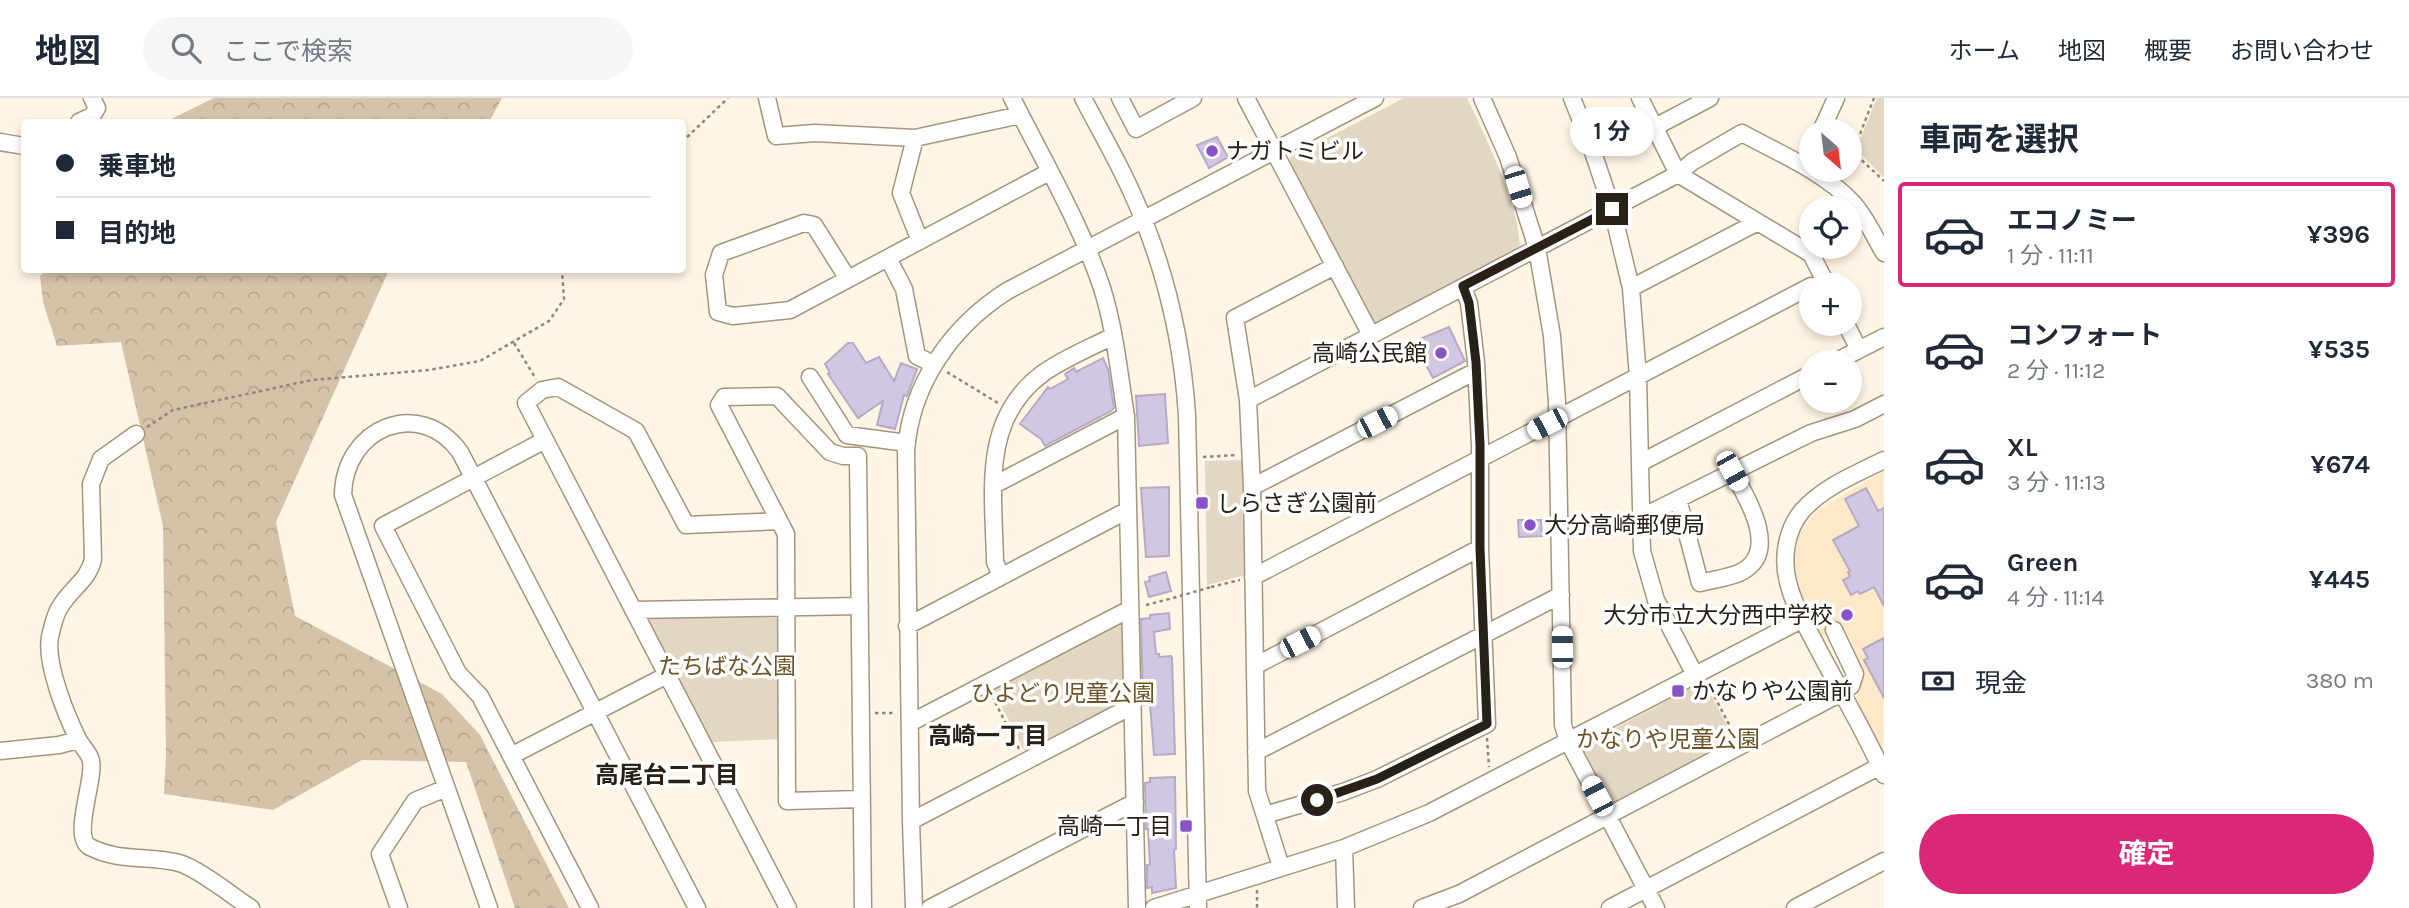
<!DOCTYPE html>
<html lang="ja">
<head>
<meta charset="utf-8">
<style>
  :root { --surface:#fff; --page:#f6f6f7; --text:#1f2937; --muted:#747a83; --line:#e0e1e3; --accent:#db2777 }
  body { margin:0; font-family:Karla,"Noto Sans JP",sans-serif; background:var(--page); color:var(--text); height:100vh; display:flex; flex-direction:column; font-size:26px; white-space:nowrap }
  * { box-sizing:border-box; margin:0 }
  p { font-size:23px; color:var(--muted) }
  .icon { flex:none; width:38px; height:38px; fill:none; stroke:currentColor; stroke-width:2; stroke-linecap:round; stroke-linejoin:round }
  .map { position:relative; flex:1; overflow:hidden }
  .sheet { display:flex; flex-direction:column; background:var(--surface); width:525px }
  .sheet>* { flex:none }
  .hud { position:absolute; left:21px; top:21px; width:665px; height:154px; border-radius:7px; box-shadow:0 4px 10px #0003; display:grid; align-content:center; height:154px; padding:0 35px; background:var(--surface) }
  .needle { width:46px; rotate:152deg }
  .buttons { position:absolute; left:1799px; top:21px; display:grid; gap:14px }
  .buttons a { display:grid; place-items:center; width:63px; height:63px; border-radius:50%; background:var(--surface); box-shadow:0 4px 10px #0003; font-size:35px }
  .end { position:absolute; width:32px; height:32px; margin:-16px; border:9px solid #272118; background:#fff; box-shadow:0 0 0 4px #fff }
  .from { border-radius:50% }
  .bubble { position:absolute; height:49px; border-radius:24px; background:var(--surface); box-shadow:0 4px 10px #0003; font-size:23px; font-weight:700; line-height:49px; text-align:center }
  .car { position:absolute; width:21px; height:42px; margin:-21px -10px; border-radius:9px; box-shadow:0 0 5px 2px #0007; background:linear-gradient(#fff 24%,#345 0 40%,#fff 0 76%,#345 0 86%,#fff 0) }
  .hud b { display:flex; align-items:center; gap:24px; height:66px; font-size:26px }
  .hud b+b { border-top:2px solid var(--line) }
  .hud i { width:18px; height:18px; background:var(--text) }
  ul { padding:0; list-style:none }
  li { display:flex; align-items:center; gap:21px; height:105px; margin:0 14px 10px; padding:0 21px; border:4px solid transparent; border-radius:7px }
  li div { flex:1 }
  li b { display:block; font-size:26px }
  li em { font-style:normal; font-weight:700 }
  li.current { border-color:var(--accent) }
  li>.icon { width:63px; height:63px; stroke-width:1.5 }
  h2 { padding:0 35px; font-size:32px; line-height:84px }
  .pay { display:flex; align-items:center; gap:18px; height:77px; padding:0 35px; font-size:26px }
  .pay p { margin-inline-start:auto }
  .primary-button { display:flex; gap:14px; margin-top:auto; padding:14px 35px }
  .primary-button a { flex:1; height:80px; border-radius:42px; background:var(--accent); color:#fff; font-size:28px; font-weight:700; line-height:80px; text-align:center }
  header { display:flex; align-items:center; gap:42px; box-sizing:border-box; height:98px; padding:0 35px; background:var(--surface); border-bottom:2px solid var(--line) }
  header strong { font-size:33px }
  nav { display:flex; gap:38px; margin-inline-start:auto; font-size:24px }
  .search { width:490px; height:63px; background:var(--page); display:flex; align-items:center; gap:18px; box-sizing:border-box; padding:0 24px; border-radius:38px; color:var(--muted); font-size:26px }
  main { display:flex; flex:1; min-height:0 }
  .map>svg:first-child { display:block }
</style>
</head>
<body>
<header>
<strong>地図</strong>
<div class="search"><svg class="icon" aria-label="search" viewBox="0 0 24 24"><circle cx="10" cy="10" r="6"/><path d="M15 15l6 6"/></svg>ここで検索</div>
<nav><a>ホーム</a><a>地図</a><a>概要</a><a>お問い合わせ</a></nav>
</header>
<main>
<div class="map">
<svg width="1884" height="810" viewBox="0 0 1884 810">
  <defs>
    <pattern id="forest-crowns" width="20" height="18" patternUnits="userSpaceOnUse" patternTransform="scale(1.75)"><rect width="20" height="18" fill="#d5c3a9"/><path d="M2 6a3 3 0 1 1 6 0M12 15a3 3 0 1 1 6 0" fill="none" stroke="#b7a791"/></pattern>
  </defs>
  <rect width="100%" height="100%" fill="#fff5e5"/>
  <path fill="#fde8c7" d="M1884,373V652L1880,651L1855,602L1864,578L1840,529L1822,539L1801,495L1794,464L1799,438L1816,413Z"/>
  <path fill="url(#forest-crowns)" d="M214,0H502L489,24H165Z
    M47,172H389L276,424L295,518L442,596L480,637L569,810H515L466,664L362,662L273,712L164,696L166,656L163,428L121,244L57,248L43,204L40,178Z"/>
  <path fill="#e3d7c3" d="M1404,0H1467C1483,33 1525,119 1519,153L1379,227L1372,223L1288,67L1291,59Z
    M1877,0H1884V80L1856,51Z
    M1244,362L1246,477L1207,487L1205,363Z
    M773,515L778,522L781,641L713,644L709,641L647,525L653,518Z
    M1117,526L1125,530V598L1120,607L1026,656L992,590Z
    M1704,583L1736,645L1617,707L1608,704L1583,653L1586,646Z"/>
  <path fill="#d1c7e2" stroke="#b4abc5" stroke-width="2" d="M1217,39L1228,59L1209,70L1197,47Z
    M1449,229L1465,263L1433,280L1415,247L1422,244L1420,241Z
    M848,245H853L866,265L879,259L894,283L901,265L917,271L907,298L904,297L895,331L877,327L883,303L858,320L828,276L830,275L825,266Z
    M1103,260L1108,271L1114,310L1111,313L1045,348L1041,341L1020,326L1048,289L1050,291L1068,281L1065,276L1074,270L1076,274Z
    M1165,296L1168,345L1139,348L1136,298Z
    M1169,389V458L1146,459L1141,390Z
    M1866,390L1878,413L1884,410V508L1874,489L1860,496L1858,493L1851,497L1843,482L1850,479L1848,474L1850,473L1833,442L1859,428L1845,401Z
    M1518,422H1541L1542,438L1519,439Z
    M1166,474L1171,493L1149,499L1145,484L1150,483L1149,479Z
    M1169,515L1170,531L1154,534L1156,556H1159V559L1171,558L1172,560L1175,656L1154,657L1150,606L1143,607L1141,521L1150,520V517Z
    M1884,540V600L1864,562L1868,560L1863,551Z
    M1175,679L1176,751L1174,752L1176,790L1152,795V789L1147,790V767H1150L1148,731H1146L1145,685L1150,684V680Z"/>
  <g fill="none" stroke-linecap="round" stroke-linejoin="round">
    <defs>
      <path id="minor" d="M767,0L776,38L815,35L915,40L1020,17
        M1012,0C1043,62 1080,124 1102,190C1115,231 1119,275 1126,318L1137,810
        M1083,0C1099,31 1118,63 1132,95C1164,165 1182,240 1187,317L1198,810
        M1120,0L1136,31L1193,0
        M1246,0L1371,237
        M1482,0L1508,59L1537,150L1552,238L1557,304L1563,627L1568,643L1656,810
        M1572,0L1591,48L1612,111L1631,190L1638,279L1642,453L1656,502L1695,577
        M1640,0L1678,76L1811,156L1827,187
        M79,24L92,18L97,10L92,0
        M1655,29L1710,0
        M1821,33L1836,0
        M915,40L901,95L920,143
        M0,44L24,48
        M888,160L904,191L917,258L933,266
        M848,181L814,127L804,125L721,155L714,177L718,214L733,218L790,212L1049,74
        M1631,190L1758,124
        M1846,226L1859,252
        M1835,264L1884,239
        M810,279L847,337L907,345
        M1248,302L1678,76L1692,64L1742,35C1778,55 1823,73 1852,104C1866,119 1874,138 1884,155
        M136,336L101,361L91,386L93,461C89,482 70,491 60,509C55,516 52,530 50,539C45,565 66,617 78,641C81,648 90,655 91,663C95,683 71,739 90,749C119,764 149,757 179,765C196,769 234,799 251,810
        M545,342L383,428L458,575L480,598L590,810
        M1884,362C1856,376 1823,389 1802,413C1786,432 1782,461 1788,484C1793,505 1804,524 1814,543C1837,588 1864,631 1884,677
        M1640,365L1811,276
        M994,387L1126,318
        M1252,389L1476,273
        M1678,401L1700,485C1714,481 1731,480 1743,473C1780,452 1746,398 1732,373
        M1642,419L1811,335L1855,321L1884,306
        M779,423L686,427L636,333L558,289L542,292L526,305L788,810
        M1001,478L995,464C994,396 980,322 1042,276C1064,260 1090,250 1113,238
        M1253,479L1811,188
        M633,512L860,508
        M907,528L1128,412
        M1255,568L1480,450
        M910,625L1130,511
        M0,653L59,647L78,642
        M1256,654L1561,497
        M511,658L667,577
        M862,701L787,703L786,436L719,307L724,299L777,298L830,354L843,358H858L863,810
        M1265,717L1343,694L1377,681L1487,626L1480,450V347L1476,264L1469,205L1463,189
        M911,723L1132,608
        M1344,750L1346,810
        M1281,769L1257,693L1252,389L1248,302L1235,220L1335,168
        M399,810L380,756L415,703L446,690
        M489,810L343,397C344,330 419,298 460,354L697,810
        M914,810L911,723L906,353C911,286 951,229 1007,193L1375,0
        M930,810L1135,704
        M1154,810L1344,750L1429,715L1803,521
        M1422,810L1459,796L1841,595L1851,588L1855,576L1834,532
        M1610,810L1884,666
        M1795,810L1884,763"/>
    </defs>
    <use href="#minor" stroke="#a5957d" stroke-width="19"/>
    <path stroke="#8f877a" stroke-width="2.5" stroke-dasharray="3.5 3.5" stroke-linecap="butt" d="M1874,0L1853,54L1884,83
      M682,44L728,0
      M514,245L536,281
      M947,274L998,305
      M147,329L173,312L312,282L429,272L480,263L549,223L564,201L562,172
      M1203,359L1237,357
      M1211,489L1240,482
      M1146,507L1173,500
      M1708,586L1734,636
      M992,598L1019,651
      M875,615H896
      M1487,640L1489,669
      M1257,792V810"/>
    <use href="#minor" stroke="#fff" stroke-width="16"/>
    <path stroke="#8f877a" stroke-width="2.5" stroke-dasharray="3.5 3.5" stroke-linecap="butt" d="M1173,500L1211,489"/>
  </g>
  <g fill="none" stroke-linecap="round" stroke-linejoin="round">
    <path stroke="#272118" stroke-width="9" d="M1317,702L1377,681L1487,626L1480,450V347L1476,264L1469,205L1463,188L1612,111"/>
  </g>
  <g fill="#8952c9" stroke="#fff" stroke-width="2.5">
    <circle cx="1212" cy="53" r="7"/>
    <circle cx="1441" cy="255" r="7"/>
    <rect x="1195" y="398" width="14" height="14" rx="3.5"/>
    <circle cx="1530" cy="427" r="7"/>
    <circle cx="1847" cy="517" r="7"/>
    <rect x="1671" y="586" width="14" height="14" rx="3.5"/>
    <rect x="1179" y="721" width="14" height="14" rx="3.5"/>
  </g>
  <g text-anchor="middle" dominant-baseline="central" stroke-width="7" stroke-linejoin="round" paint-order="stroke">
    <g font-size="23" fill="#272118" stroke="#fff" text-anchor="start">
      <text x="1226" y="53">ナガトミビル</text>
      <text x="1427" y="255" text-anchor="end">高崎公民館</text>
      <text x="1216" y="405">しらさぎ公園前</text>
      <text x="1544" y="427">大分高崎郵便局</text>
      <text x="1833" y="517" text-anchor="end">大分市立大分西中学校</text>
      <text x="1692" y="593">かなりや公園前</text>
      <text x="1172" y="728" text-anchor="end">高崎一丁目</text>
    </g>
    <g font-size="23" fill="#6c5224" stroke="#fff">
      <text x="727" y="568">たちばな公園</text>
      <text x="1063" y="595">ひよどり児童公園</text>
      <text x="1668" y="641">かなりや児童公園</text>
    </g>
    <g font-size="24" font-weight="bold" fill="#272118" stroke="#fff">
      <text x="988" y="638">高崎一丁目</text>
      <text x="667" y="677">高尾台二丁目</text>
    </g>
  </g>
</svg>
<div class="buttons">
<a><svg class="needle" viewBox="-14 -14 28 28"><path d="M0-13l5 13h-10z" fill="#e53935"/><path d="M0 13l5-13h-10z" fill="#747a83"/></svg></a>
<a><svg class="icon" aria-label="locate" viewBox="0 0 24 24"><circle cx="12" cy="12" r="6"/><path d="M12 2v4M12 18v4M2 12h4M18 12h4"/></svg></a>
<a>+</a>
<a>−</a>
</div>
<i class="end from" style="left:1317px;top:702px"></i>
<i class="end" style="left:1612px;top:111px"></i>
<div class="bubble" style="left:1570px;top:9px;width:84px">1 分</div>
<i class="car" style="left:1518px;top:89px;rotate:163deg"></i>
<i class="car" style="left:1377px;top:324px;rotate:63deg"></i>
<i class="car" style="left:1547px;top:326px;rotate:243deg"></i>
<i class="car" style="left:1732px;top:373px;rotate:151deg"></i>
<i class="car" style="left:1300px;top:544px;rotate:63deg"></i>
<i class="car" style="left:1562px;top:549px;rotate:359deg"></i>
<i class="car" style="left:1597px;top:698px;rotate:332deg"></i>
<div class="hud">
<b><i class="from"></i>乗車地</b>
<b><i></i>目的地</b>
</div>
</div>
<section class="sheet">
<h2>車両を選択</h2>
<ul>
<li class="current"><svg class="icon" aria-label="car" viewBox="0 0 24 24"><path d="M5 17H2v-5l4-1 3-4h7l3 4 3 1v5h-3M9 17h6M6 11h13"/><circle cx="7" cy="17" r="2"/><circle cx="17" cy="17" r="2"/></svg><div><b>エコノミー</b><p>1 分 · 11:11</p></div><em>¥396</em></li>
<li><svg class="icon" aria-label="car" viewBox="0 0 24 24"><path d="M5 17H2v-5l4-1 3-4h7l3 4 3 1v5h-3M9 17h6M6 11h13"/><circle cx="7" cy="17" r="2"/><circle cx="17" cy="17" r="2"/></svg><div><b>コンフォート</b><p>2 分 · 11:12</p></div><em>¥535</em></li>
<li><svg class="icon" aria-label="car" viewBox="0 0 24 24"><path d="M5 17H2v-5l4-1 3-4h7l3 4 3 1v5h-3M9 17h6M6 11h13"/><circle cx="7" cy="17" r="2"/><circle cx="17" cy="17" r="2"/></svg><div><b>XL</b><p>3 分 · 11:13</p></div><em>¥674</em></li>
<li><svg class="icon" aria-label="car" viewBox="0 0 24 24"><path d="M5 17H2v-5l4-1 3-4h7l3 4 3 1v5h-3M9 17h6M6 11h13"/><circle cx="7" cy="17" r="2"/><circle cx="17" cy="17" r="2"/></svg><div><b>Green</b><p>4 分 · 11:14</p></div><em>¥445</em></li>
</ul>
<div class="pay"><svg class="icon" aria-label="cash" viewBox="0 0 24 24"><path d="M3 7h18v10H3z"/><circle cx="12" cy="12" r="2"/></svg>現金<p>380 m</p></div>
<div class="primary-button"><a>確定</a></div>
</section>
</main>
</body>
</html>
